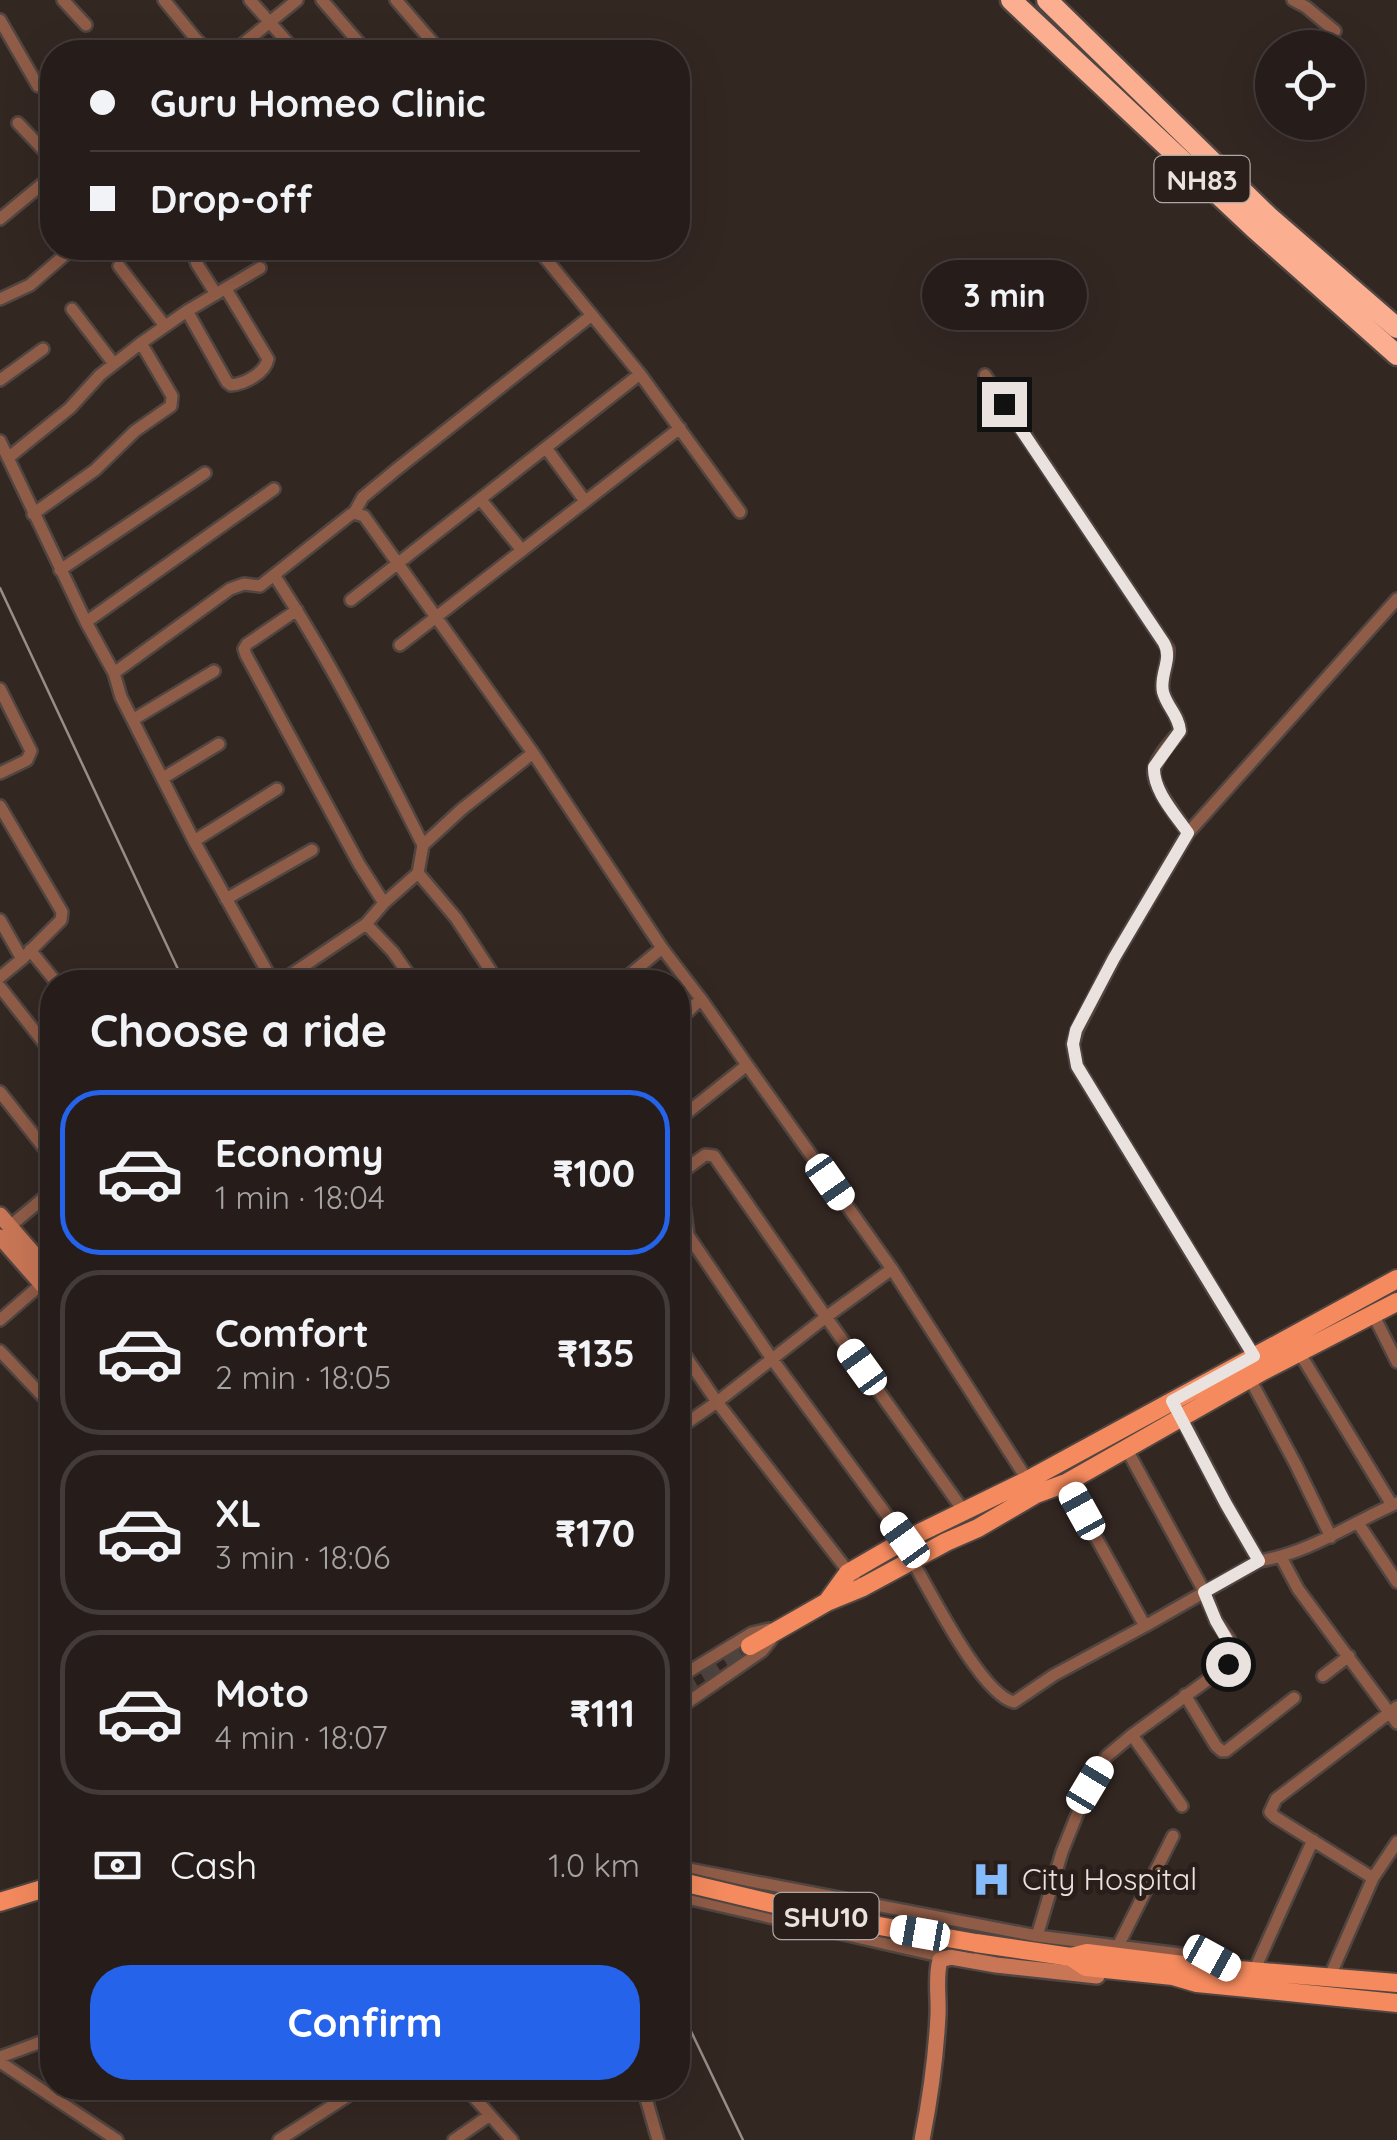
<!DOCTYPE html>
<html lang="en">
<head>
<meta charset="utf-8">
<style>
  :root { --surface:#261d1a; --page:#322a27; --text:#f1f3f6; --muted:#a4a2a2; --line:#423b39; --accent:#2563eb }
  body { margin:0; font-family:Quicksand,sans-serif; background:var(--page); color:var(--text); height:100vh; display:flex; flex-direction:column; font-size:38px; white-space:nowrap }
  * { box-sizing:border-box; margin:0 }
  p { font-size:32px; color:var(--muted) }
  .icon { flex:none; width:55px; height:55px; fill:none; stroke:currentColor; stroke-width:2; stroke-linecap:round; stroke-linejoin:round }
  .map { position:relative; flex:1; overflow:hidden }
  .drawer { position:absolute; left:40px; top:970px; width:650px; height:1130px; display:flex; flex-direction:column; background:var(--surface); border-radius:40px; box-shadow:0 10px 40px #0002,0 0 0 2px var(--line) }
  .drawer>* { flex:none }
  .guide { position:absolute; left:40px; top:40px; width:650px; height:220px; border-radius:40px; box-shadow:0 10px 40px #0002,0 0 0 2px var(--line); display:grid; align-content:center; height:220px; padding:0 50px; background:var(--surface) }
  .buttons { position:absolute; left:1255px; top:30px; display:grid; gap:20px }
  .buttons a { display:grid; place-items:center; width:110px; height:110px; border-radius:50%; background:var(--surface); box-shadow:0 10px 40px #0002,0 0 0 2px var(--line); font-size:50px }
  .end { position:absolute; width:45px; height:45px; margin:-22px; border:12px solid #eae2df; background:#111; box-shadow:0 0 0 5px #111 }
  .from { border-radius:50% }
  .bubble { position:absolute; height:70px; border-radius:35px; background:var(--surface); box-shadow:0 10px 40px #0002,0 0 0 2px var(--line); font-size:32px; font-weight:800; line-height:70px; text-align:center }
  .car { position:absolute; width:30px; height:60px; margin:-30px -15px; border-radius:12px; box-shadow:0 0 8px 2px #0007; background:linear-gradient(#fff 24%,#345 0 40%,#fff 0 76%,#345 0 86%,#fff 0) }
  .guide b { display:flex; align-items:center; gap:35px; height:95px; font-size:38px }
  .guide b+b { border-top:2px solid var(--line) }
  .guide i { width:25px; height:25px; background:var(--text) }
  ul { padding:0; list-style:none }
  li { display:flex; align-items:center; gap:30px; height:165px; margin:0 20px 15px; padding:0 30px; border:5px solid var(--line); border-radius:40px }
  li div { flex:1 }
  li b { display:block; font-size:38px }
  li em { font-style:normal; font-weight:800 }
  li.selected { border-color:var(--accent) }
  li>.icon { width:90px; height:90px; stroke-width:1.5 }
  h2 { padding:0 50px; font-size:45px; line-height:120px }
  .pay { display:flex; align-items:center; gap:25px; height:110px; padding:0 50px; font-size:38px }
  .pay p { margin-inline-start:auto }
  .action { display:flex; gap:20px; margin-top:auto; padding:20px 50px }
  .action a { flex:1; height:115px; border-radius:40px; background:var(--accent); color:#fff; font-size:40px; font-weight:800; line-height:115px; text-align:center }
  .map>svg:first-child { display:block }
</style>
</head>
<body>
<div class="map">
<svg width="1397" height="2140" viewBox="0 0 1397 2140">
  <rect width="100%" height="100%" fill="#332722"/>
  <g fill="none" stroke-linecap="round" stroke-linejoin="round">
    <path stroke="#4e433e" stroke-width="18" stroke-dasharray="18 9" stroke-linecap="butt" d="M678,1688L750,1646"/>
    <defs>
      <path id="street" d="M63,0L86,25
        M164,0L196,39L210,52
        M250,0L296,52
        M322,0L367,52
        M396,0L441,52
        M1293,0L1306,7L1335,31
        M0,20L38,86
        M233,52L297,0
        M18,123L52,159
        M0,219L52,176
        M192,248L197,264L216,294
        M537,248L640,374L740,512
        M119,266L165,326
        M0,299L30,285L73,248
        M72,309L114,364
        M187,311L227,382L231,385C245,384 265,373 268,359L226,289
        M985,375L1168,649C1169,663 1160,677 1163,692C1167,706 1179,716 1180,731C1172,741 1156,757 1154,771C1152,787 1179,819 1188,833
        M0,380L43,349
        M0,441L86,622
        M546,448L585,501
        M8,458L70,408L100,375L141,343L187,311L260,268
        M481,500L521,549
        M354,513L363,497L397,469L592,315
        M33,514L95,470L135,431L171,406L172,396L141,343
        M60,570L205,473
        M274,575C331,661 377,754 423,845
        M351,600L640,374
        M297,610L247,644L244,649L246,655L359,864L384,903
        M400,645L680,428
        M114,673L230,589L244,584L260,586L350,515L354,513L364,516L533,753L662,948L701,999
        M0,689L31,751L27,760L0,773
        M134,719L214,671
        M163,778L219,744
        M0,806L62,912L61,920L22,959
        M194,841L277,789
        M418,873L456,918L498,982
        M226,899L312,850
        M0,920L22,959L0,977
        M366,924L393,952L414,982
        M30,950L56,982
        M273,982L194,841L121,697L114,673L86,622L274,489
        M280,982L366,924L384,903L418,873L423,845L462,809L533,753
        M621,982L662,948
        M0,987L52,1053
        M678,1021L701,999L747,1065L678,1120
        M0,1092L52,1158
        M678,1175L705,1155L714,1156L826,1317L892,1269L747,1065
        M678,1189L684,1205L688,1235L678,1241
        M9,1227L52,1191
        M688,1235L772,1359L905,1540
        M892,1269L1030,1484
        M1372,1312L1397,1362
        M0,1320L46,1280
        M678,1345L717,1402L861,1588
        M0,1351L52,1406
        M1299,1352L1392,1505
        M1256,1360L1077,1066L1073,1044L1077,1030L1114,958L1188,833L1397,599
        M1250,1379L1296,1465L1331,1537
        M1180,1415L1226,1504L1259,1561
        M678,1429L717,1402L826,1317L963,1510
        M1126,1448L1204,1591L1216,1621L1229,1639L1233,1655L1228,1664L1213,1676L1132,1735L1107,1756L1089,1785L1062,1852L1037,1936L1212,1958L1225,1965
        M1358,1523L1397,1582
        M1281,1557L1298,1589L1397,1723
        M913,1562C931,1593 982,1695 1014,1702L1054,1675L1145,1626L1066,1483
        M1145,1626L1259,1561C1310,1553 1351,1523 1397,1503
        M1323,1676L1349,1656
        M678,1678L752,1633L769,1629
        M1185,1695L1216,1746L1222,1751H1226L1294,1698
        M678,1709L762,1651L771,1640
        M1132,1735L1182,1806
        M678,1867L1037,1936
        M1373,1878L1275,1817L1270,1812L1276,1799L1397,1707
        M678,1896L944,1957
        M1118,1946L1173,1836
        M1254,1971L1313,1840
        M1330,1976L1373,1878L1397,1842
        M0,2057L52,2038
        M0,2062L117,2140
        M466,2088L512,2140
        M643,2088L658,2140
        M279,2140L360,2088
        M454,2140L490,2115"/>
      <path id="secondary" d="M0,1215L52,1275
        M0,1237L52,1296
        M922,2140C930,2099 936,2057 938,2015C939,1996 935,1978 940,1960L951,1957L996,1965L1097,1976"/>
      <path id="primary" d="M827,1602L848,1573L905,1540L1028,1480L1397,1279
        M750,1646L827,1602L861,1588L946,1542L978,1528L1036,1494L1066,1483L1263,1371L1397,1302
        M0,1902L52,1886
        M976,1943L1071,1957L1086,1967L1173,1976L1197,1983L1397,2003
        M1071,1957L1087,1953L1191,1966L1397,1983"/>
      <path id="highway" d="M1011,0L1254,228L1397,355
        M1047,0L1268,216L1397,328"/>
    </defs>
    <use href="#street" stroke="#504540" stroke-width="16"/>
    <use href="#secondary" stroke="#504540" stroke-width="20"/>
    <use href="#primary" stroke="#504540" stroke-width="22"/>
    <use href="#highway" stroke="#504540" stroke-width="25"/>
    <use href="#street" stroke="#8f5c47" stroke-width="11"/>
    <use href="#secondary" stroke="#c87655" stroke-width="15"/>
    <use href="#primary" stroke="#f48a5e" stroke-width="18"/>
    <use href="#highway" stroke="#fcaf90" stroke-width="20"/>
    <path stroke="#978d89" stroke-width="2.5" d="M0,588L184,982
      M678,2004L743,2140"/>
    <defs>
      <path id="primary-bridge" d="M678,1881L834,1918L976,1943"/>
    </defs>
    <use href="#primary-bridge" stroke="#504540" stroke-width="22" stroke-linecap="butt"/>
    <use href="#primary-bridge" stroke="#f48a5e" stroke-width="18"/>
  </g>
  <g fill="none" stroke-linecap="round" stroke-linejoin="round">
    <path stroke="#eae2df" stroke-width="12" d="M1004,404L1164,643C1173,660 1159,674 1163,692C1167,707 1179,716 1180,731L1154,767C1153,791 1175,814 1188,833L1114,958L1076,1030L1073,1044L1077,1066L1254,1356L1172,1401L1226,1504L1259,1561L1204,1592L1216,1621L1233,1650L1228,1664"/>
  </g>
  <defs>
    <symbol id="hospital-bare" viewBox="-9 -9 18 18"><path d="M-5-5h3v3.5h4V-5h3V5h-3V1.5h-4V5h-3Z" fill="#85bbfb" stroke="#291e19" stroke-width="2.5" paint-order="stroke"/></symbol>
  </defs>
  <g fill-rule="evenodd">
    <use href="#hospital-bare" x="964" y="1852" width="55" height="55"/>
  </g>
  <g text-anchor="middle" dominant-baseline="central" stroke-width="10" stroke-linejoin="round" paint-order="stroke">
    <g fill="#291e19" stroke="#b0a7a4" stroke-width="2.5">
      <rect x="1154.5" y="156" width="95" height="46" rx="8"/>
      <rect x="773.5" y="1893" width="105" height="46" rx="8"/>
    </g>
    <g font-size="28" font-weight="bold" fill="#eae2df">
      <text x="1202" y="179">NH83</text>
      <text x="826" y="1916">SHU10</text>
    </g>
    <g font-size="30" fill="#eae2df" stroke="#291e19" text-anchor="start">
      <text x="1022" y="1879">City Hospital</text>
    </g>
  </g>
</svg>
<div class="buttons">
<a><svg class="icon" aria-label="locate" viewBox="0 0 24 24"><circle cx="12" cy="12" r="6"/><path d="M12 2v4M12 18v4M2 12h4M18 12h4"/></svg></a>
</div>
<i class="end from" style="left:1228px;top:1664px"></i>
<i class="end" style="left:1004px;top:404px"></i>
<div class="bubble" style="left:922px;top:260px;width:165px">3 min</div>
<i class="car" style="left:830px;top:1182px;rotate:145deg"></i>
<i class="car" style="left:862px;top:1367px;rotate:324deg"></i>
<i class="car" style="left:1082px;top:1511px;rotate:331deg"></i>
<i class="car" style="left:905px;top:1540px;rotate:324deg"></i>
<i class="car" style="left:1090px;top:1785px;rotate:31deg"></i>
<i class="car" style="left:920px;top:1933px;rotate:280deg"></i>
<i class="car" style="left:1212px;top:1958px;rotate:119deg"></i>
<div class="guide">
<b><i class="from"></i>Guru Homeo Clinic</b>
<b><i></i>Drop-off</b>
</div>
<section class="drawer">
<h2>Choose a ride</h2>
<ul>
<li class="selected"><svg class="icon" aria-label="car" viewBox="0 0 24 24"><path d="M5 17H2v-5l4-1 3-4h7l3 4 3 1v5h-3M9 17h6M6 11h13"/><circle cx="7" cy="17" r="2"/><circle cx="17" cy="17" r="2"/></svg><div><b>Economy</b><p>1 min · 18:04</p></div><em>₹100</em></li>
<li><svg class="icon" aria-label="car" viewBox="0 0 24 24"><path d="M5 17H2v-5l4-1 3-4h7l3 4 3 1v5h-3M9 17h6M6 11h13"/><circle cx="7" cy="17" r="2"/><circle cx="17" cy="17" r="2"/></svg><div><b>Comfort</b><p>2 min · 18:05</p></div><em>₹135</em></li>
<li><svg class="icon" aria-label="car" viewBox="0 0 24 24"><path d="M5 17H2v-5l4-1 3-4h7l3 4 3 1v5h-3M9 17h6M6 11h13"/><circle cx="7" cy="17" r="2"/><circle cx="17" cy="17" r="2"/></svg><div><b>XL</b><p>3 min · 18:06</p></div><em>₹170</em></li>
<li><svg class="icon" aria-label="car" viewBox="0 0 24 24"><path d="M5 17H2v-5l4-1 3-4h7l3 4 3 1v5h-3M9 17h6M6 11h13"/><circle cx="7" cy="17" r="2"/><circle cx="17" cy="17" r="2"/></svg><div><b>Moto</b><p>4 min · 18:07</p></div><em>₹111</em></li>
</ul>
<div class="pay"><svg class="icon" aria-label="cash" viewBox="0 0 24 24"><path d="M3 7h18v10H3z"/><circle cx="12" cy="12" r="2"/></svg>Cash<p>1.0 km</p></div>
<div class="action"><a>Confirm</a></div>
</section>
</div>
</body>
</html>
